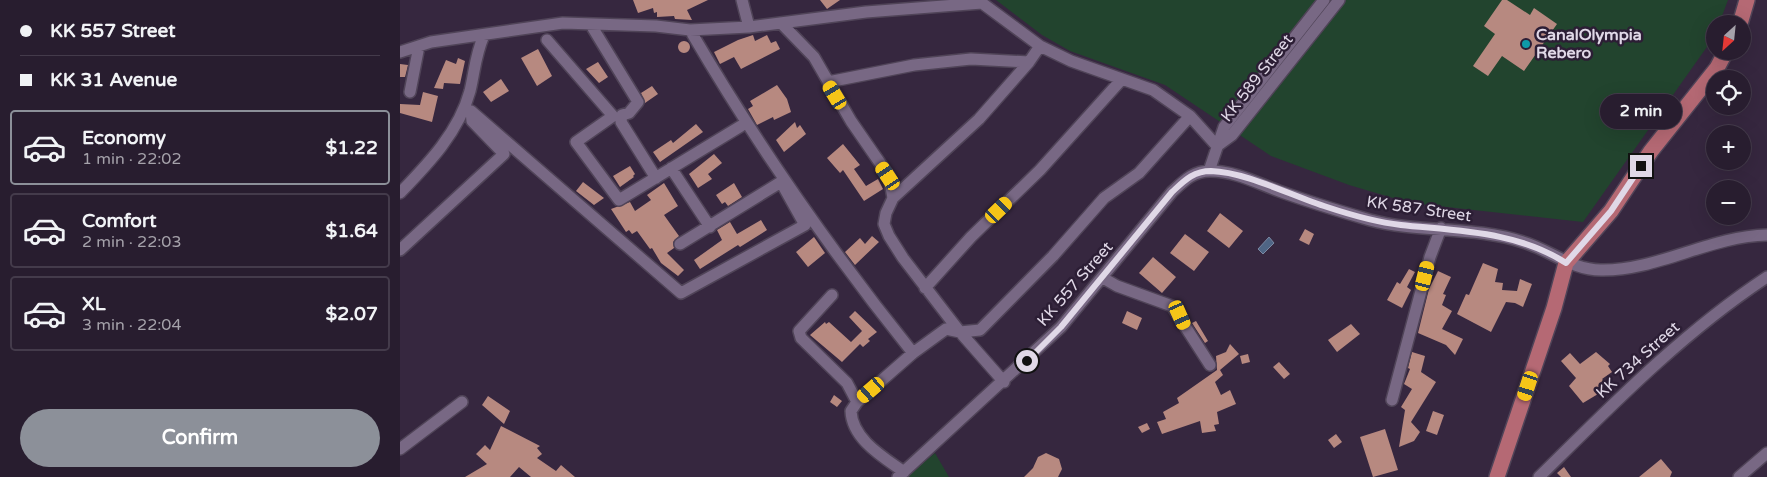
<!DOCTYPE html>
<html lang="en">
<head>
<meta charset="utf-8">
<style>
  :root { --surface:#281d2f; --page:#342a3b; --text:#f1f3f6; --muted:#a5a2aa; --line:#443b4b; --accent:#8c9099 }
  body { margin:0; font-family:"Varela Round",sans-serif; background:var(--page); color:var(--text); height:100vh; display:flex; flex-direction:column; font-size:19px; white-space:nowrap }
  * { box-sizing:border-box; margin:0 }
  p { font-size:16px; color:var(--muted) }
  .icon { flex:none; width:28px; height:28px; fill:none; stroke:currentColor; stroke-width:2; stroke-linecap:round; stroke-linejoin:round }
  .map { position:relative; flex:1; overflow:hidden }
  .sheet { display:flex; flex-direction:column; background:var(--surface); width:400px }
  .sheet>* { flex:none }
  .banner { display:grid; align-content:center; height:110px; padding:0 20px; background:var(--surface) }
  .needle { width:32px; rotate:207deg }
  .fabs { position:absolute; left:1306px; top:15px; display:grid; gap:10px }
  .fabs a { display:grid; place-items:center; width:45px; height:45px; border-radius:50%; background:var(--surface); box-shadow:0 5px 20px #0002,0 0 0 1px var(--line); font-size:25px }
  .end { position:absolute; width:22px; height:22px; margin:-11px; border:6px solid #e0d8e7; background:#111; box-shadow:0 0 0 2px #111 }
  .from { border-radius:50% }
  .bubble { position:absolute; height:35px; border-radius:18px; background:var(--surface); box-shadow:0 5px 20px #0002,0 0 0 1px var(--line); font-size:16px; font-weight:800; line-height:35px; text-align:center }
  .car { position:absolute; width:15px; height:30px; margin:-15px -8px; border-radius:6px; box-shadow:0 0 4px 1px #0007; background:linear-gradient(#f5c518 24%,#345 0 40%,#f5c518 0 76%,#345 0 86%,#f5c518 0) }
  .banner b { display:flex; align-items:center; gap:18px; height:48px; font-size:19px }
  .banner b+b { border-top:1px solid var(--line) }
  .banner i { width:12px; height:12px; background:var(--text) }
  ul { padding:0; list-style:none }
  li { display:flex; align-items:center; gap:15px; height:75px; margin:0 10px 8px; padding:0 10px; border:2px solid var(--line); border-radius:5px }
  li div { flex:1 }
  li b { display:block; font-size:19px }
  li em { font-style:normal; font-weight:800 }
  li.active { border-color:var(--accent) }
  li>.icon { width:45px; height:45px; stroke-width:1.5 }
  .cta { display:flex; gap:10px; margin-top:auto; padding:10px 20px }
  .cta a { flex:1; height:58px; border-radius:30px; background:var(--accent); color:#fff; font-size:20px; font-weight:800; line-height:58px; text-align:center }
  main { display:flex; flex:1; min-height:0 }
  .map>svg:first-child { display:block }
</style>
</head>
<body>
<main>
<section class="sheet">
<div class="banner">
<b><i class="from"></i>KK 557 Street</b>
<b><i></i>KK 31 Avenue</b>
</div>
<ul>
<li class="active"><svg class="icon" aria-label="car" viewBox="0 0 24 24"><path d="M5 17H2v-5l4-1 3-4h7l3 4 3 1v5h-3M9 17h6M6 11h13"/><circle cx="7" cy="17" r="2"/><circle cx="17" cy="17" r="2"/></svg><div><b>Economy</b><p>1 min · 22:02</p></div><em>$1.22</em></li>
<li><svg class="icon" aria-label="car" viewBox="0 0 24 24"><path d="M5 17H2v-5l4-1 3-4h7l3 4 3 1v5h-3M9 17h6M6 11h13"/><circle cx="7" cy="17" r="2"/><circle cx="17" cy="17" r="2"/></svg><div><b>Comfort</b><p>2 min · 22:03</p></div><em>$1.64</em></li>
<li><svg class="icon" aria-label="car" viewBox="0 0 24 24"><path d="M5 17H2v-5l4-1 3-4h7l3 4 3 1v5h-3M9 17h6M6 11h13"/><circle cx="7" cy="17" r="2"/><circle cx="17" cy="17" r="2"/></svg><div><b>XL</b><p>3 min · 22:04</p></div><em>$2.07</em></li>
</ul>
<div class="cta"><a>Confirm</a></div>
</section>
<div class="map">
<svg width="1367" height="477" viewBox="0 0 1367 477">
  <rect width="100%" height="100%" fill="#36273f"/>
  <path fill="#22442e" d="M596,0H1328L1319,24H1315L1314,37L1183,222L1010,203L949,185L871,156L765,85L670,51L642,35Z
    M535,453L549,477H506Z"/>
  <path fill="#4f6585" stroke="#7a88a2" d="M869,237L874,243L863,254L858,249Z"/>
  <path fill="#b78980" d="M233,0H308L287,10L292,20L275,19L274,16L257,17V12L254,13L253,8L238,13Z
    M420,0H440L427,9Z
    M1102,0H1107L1130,15L1134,8L1157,24L1124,71L1102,56L1088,76L1073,66L1095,34L1084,26Z
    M353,35L355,41L367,35L371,43L376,41L380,49L341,69L334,57L320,64L314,52L338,40Z
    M278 47a6 6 0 1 1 12 0a6 6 0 1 1-12 0Z
    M138,49L152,76L137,86L121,58Z
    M58,58L65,61L60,84L44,83L43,89L34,88L46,60L56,64Z
    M198,62L208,77L199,83L186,69Z
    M0,64L8,65L5,77H0Z
    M101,79L109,91L91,102L83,92Z
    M377,85L387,99L391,112L374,120L373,117L357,125L348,109L353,106L350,101Z
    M252,86L258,94L245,103L241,93Z
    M23,92L38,96L32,122L0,113V104L20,105Z
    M395,122L397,128L400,125L406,134L384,152L376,140Z
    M296,124L303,132L260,162L253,152L271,140L273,143Z
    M443,144L460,165L454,169L466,186L478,179L483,189L464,201L443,170L440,173L427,158Z
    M314,154L322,163L308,174L312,179L298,188L289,174Z
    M230,166L235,174L233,176L234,177L220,187L213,176Z
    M183,182L204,198L194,205L176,191Z
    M264,183L278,206L264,215L279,236L273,242L274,248L267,253L284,270L278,276L261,263L252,248L250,249L237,231L232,234L229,230L226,232L211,209L230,202L235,211L251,200L247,195Z
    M334,183L342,197L328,206L325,202L322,204L316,195Z
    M820,213L843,231L829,248L807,231Z
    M361,220L367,230L340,247L338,245L300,269L294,260L322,240L317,230L330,222L337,234Z
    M905,229L914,234L909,245L899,240Z
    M785,234L809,252L794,271L770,253Z
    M472,236L479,242L455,265L445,252L460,238L465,244Z
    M414,237L425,253L408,267L396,252Z
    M753,257L776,277L762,293L739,273Z
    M1083,263L1098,269L1095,282L1103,283L1102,290L1117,291L1120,279L1132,284L1123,307L1115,303L1106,302L1091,332L1057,314L1066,294L1069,295Z
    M1009,269L1015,272L1007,287L1011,290L1002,308L987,300L997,282L1000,284Z
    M1038,271L1051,277L1043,294L1046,295L1042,305L1052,311L1042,329L1063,339L1055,355L1046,345L1018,333L1029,289Z
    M455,311L477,332L468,339L470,341L463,347L460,344L442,362L410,335L425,322L426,324L429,322L451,342L462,331L449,317Z
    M727,311L742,318L737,330L722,323Z
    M796,321L808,341L805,343L792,323Z
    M951,324L960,334L937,352L928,340Z
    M830,344L839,354L820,370L823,375L815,382L821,395L830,390L836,404L817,412L819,424L814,425L816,431L802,433L800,421L762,434L757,422L766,419L763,412L779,403L777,398L817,370L816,356L826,352Z
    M1012,352L1025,356L1021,372L1036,382L1011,422L1020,432L1014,441L999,447L1005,410L1001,407L1012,389L1004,384L1010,369L1008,368Z
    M1196,352L1210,364L1208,366L1212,372L1202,379L1207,384L1198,394L1183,403L1169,386L1176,378L1161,361L1170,353L1180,364Z
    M848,354L850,362L842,364L840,356Z
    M879,362L890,374L884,379L873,367Z
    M434,395L442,401L437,407L430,402Z
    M88,396L110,411L104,424L82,405Z
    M1033,411L1044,415L1037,435L1026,431Z
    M747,423L750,429L742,433L738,427Z
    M101,426L140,446L137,448L142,454L137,458L156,471L161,465L175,477H131L119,467L110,477H65L87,464L76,454L85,445L90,450Z
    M985,429L998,470L973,477L960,437Z
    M936,434L942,442L934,448L928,440Z
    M646,453L659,459L662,469L658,477H624L633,468L638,457Z
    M1261,459L1272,472L1270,477H1239Z
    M1164,467L1171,477H1161L1157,473Z"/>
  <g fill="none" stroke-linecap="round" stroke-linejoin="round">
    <defs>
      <path id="minor" d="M342,0L349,27
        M381,23L414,57L451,121L489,176L493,198L486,213L484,224L489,236L503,258L560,332L580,330L653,256L704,198L739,173L790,116
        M191,25L238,102L229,113L222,115L221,122L256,178
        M290,30C356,143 431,251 513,353
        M147,40L213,116L176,142L219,200L341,126
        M0,52L31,42L163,23L256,26L290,30L349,27L466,12L582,3L640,46L671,61L753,90L790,116L817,146
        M428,82L514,65L571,59L629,62L640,46
        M10,92L19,46
        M817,146L832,135L939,0
        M271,168L310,227
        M809,171L824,127L924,0
        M0,193C28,164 59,132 70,91C75,70 75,56 84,35
        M493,198L579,119L629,62
        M0,250L104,154L72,121L71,111L281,293L405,225L381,182L280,244
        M703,278L717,286L772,306L810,365
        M525,288L571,237L640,170L722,79
        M432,295L399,331L401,338L447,383L457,402
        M992,400L1030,257L1041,228
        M0,449L62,402
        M504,472C483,457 452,439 451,411L457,402L513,353L546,329L560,332L604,382
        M498,477L661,327L772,192C784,181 793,171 810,171C835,171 857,183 879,191C909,202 939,211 970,220C1018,233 1075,226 1123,242C1150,250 1172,270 1201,270C1257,271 1310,236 1367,235
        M1139,477C1211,406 1282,333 1367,277
        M1339,477L1367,453"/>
      <path id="major" d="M1340,24L1347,0
        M1097,477L1154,308L1166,263L1211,211L1251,151L1317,68L1326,51"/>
    </defs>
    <use href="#minor" stroke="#504458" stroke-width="14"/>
    <use href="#major" stroke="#504458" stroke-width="18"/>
    <use href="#minor" stroke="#786884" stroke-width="11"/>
    <use href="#major" stroke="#b56974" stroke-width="15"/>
  </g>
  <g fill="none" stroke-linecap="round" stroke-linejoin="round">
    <path stroke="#e0d8e7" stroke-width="6" d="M627,361L661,327L772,192C784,181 793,171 811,171C846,172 892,196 927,207C951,215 975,222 1001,225C1057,231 1117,231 1166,263L1211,211L1241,166"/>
  </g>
  <circle fill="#0f9aa8" stroke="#2c1e35" stroke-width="2" cx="1126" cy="44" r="5"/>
  <g text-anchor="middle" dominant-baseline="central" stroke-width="5" stroke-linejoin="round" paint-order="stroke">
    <g font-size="16" font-weight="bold" fill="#e0d8e7" stroke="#2c1e35" text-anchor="start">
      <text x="1136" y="35">CanalOlympia<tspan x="1136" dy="18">Rebero</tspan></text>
    </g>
    <g font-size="16" fill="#e0d8e7" stroke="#2c1e35">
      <text transform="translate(857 78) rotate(-52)">KK 589 Street</text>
      <text transform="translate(1019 209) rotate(8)">KK 587 Street</text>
      <text transform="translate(675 284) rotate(-49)">KK 557 Street</text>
      <text transform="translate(1238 360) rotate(-42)">KK 734 Street</text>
    </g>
  </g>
</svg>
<div class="fabs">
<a><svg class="needle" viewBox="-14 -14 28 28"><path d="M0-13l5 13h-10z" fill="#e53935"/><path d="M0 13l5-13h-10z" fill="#a5a2aa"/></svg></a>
<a><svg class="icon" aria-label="locate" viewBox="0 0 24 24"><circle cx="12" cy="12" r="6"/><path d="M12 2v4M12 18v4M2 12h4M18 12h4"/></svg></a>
<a>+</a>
<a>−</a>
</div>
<i class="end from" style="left:627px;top:361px"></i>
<i class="end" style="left:1241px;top:166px"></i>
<div class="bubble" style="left:1200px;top:94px;width:82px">2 min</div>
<i class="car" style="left:435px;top:95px;rotate:329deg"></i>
<i class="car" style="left:488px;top:176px;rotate:326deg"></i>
<i class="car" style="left:599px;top:210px;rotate:46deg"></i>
<i class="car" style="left:1025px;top:276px;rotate:14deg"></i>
<i class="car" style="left:780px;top:315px;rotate:156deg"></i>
<i class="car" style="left:1128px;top:386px;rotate:198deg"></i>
<i class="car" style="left:471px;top:390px;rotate:229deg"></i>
</div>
</main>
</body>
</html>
